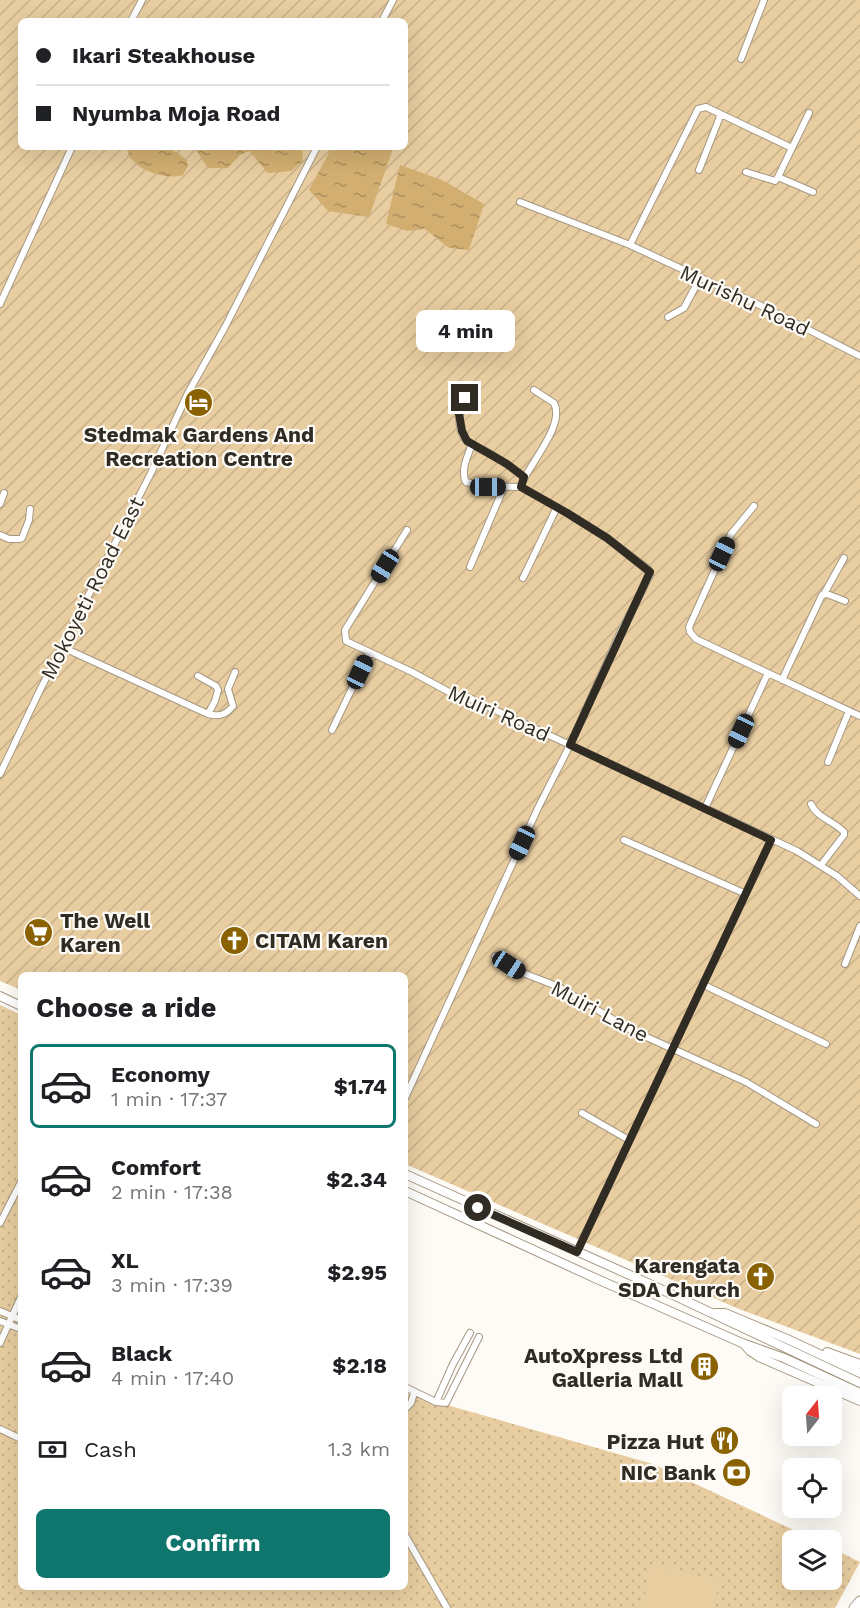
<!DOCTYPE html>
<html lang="en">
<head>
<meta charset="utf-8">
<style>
  :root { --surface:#fff; --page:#f6f6f6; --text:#202124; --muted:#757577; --line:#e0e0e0; --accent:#0f766e }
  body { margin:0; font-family:"Work Sans",sans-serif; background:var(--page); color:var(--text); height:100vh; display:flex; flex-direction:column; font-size:22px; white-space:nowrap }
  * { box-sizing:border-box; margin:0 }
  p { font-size:20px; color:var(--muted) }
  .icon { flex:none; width:33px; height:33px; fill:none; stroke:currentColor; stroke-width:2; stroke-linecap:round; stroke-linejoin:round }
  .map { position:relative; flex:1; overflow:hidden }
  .sheet { position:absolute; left:18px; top:972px; width:390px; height:618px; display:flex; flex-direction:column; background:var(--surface); border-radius:9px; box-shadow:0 6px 24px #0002 }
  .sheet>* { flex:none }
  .banner { position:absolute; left:18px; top:18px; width:390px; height:132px; border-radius:9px; box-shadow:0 6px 24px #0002; display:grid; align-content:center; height:132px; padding:0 18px; background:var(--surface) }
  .needle { width:39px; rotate:17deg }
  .buttons { position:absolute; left:782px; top:1386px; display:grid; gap:12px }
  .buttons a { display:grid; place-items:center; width:60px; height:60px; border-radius:9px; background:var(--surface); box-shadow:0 6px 24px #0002; font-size:30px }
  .end { position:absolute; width:27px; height:27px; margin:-14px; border:8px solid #312c23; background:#fff; box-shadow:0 0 0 3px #fff }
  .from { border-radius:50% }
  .bubble { position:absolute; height:42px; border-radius:9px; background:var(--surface); box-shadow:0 6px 24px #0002; font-size:20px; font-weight:700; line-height:42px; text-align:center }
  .car { position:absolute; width:18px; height:36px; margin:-18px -9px; border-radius:8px; box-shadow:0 0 4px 2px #0007; background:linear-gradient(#222 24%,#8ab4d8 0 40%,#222 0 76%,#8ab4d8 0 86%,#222 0) }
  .banner b { display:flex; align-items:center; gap:21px; height:57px; font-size:22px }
  .banner b+b { border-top:2px solid var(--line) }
  .banner i { width:15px; height:15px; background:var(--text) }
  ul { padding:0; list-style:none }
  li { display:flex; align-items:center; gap:18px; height:84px; margin:0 12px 9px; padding:0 6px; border:3px solid transparent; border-radius:9px }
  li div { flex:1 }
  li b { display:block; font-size:22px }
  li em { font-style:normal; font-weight:700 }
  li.active { border-color:var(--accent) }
  li>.icon { width:54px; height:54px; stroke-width:1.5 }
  h2 { padding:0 18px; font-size:27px; line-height:72px }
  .pay { display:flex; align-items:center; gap:15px; height:66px; padding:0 18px; font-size:22px }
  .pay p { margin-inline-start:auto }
  .action { display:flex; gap:12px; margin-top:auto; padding:12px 18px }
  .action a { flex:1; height:69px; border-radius:9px; background:var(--accent); color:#fff; font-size:24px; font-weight:700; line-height:69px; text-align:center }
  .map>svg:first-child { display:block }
</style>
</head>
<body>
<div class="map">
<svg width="860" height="1608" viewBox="0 0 860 1608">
  <defs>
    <pattern id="grass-dots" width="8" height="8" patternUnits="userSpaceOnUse" patternTransform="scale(1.5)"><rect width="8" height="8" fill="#e7cda0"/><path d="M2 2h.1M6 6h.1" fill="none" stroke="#c7b08a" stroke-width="1.8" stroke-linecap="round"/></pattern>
    <pattern id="garden-furrows" width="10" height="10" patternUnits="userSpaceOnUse" patternTransform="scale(1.5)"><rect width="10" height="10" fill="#e7cda0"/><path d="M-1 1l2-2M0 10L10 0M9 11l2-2" fill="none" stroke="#c7b08a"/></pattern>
    <pattern id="water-ripples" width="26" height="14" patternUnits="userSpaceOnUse" patternTransform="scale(1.5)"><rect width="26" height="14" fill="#d2af71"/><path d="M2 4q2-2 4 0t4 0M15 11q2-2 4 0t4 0" fill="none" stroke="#ab8f5c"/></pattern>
  </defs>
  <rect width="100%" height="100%" fill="#fefbf6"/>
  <path fill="url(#grass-dots)" d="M0,1005L21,1015V1188L19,1193L21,1195V1587H405V1393L653,1464L815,1540H792V1580H831V1548L860,1562L835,1608H0Z"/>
  <path fill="url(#garden-furrows)" fill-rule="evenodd" d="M0,0H860V1354L739,1309L405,1164V975H21V990L0,981ZM21,21H405V147H21Z"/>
  <path fill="#e7cda0" d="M652,1564L720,1581L713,1608H642Z"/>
  <path fill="url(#water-ripples)" d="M127,147C149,147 171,143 187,161L188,166L183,175C165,181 127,168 127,147Z
    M199,147H302L303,161L291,171L268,173L249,151L240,155L228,168H208L196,150Z
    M332,147H387L393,149L369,217L328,211L309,190Z
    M400,165L442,180L484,204L469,250L449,248L425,229L407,231L386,224Z"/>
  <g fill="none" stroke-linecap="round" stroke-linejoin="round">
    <defs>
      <path id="minor" d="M131,21L142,0
        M382,21L393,0
        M741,59L764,0
        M699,170L721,114
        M746,172L775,181L778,177L792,148
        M778,177L813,192
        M520,202L630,245L768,309L860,356
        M630,245L698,109L706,107L792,148L809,113
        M0,304L72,147
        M668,317L684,308L700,278
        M471,391C460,404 453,428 468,442C474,447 482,449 489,453C502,460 513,469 524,477
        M523,481C532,461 565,424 554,403L534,390
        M0,504L4,493
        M407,530L345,630L346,641L412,672L462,699L463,695L797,851L837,876L860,896
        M0,535L9,539H20L22,538L29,520L30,509
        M470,567L504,487
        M523,578L557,507
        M824,594L844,558
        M62,647L208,714C219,717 226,715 233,706L228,689L235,672
        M768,673L860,716
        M198,676L216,686L218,690L215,701L208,714
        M782,680L822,595L827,594L845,601
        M332,730L369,653
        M828,762L849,711
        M0,774L40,690L151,473L188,393L225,327L317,147
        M811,804C817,818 834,821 844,832V835L821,865
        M705,808L768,673L696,639L690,632L689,627L731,534L754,506
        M624,840L746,894
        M495,956L523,973L559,987L631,1030L746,1082L816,1124
        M845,964L860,926
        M704,985L826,1044
        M405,1098L538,808L570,745L621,631L650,575L648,569L607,538L567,513L521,487L482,486L466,482C460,471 468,455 472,444
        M582,1113L629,1140
        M0,1223L21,1182
        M577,1252L771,840
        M0,1311L21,1320
        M0,1321L21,1329
        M0,1343L21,1297
        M405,1387L436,1402L446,1403L479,1337
        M436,1402L453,1364L470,1333
        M405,1409L411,1403L414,1393
        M0,1429L21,1439
        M405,1535L447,1608"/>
      <path id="major" d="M0,996L21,1006
        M405,1174L652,1285L860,1383
        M405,1191L597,1279L742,1343L784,1358L860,1393
        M716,1313H725L787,1339L860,1373
        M743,1343L750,1351L759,1357L860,1401
        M827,1352L860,1364"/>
      <path id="highway" d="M854,1608L860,1601"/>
    </defs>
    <use href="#minor" stroke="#a59882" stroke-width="8"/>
    <use href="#major" stroke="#a59882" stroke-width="10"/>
    <use href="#highway" stroke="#a59882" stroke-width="11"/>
    <use href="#minor" stroke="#fff" stroke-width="6"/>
    <use href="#major" stroke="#fff" stroke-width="8"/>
    <use href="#highway" stroke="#fff" stroke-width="9"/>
  </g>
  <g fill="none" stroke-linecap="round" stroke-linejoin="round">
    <path stroke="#312c23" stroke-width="8" d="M465,398L459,414L462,431L467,441L507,464L524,477L521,487L567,513L607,538L650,572L570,745L771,840L577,1252L478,1208"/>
  </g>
  <defs>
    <symbol id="hotel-disc" viewBox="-11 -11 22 22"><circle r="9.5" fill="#8a6201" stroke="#fefbf6"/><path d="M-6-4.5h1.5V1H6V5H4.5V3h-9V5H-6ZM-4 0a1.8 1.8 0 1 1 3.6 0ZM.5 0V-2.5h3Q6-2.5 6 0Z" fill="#fff"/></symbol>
    <symbol id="supermarket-disc" viewBox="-11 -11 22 22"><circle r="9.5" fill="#8a6201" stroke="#fefbf6"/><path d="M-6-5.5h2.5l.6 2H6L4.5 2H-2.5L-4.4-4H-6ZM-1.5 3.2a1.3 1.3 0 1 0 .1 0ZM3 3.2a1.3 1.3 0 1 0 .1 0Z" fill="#fff"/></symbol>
    <symbol id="church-disc" viewBox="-11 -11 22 22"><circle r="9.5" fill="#8a6201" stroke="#fefbf6"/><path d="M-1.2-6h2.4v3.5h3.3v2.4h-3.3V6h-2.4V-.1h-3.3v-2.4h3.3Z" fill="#fff"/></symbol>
    <symbol id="building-disc" viewBox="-11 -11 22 22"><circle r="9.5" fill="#8a6201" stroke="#fefbf6"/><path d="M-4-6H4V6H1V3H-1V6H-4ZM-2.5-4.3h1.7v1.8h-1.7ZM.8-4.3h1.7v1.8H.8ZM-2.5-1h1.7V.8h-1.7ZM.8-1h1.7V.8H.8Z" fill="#fff"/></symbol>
    <symbol id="restaurant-disc" viewBox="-11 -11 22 22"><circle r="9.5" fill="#8a6201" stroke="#fefbf6"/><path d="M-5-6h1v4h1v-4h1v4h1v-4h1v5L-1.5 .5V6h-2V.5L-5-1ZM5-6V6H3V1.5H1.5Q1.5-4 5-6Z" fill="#fff"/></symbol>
    <symbol id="bank-disc" viewBox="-11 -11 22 22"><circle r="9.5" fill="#8a6201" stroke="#fefbf6"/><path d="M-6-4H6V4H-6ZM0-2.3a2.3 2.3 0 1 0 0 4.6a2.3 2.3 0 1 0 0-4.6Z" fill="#fff"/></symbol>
  </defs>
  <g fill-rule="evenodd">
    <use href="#hotel-disc" x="182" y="386" width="33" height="33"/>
    <use href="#supermarket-disc" x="22" y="916" width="33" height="33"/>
    <use href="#church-disc" x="218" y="924" width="33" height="33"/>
    <use href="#church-disc" x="744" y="1260" width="33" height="33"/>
    <use href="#building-disc" x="688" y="1350" width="33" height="33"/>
    <use href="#restaurant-disc" x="708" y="1424" width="33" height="33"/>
    <use href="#bank-disc" x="720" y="1456" width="33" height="33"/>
  </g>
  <g text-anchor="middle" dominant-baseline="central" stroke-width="4.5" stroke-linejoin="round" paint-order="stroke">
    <g font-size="21" fill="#312c23" stroke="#fefbf6">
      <text transform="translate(745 300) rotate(25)">Murishu Road</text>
      <text transform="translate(92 588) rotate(-63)">Mokoyeti Road East</text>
      <text transform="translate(499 713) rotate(24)">Muiri Road</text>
      <text transform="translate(600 1011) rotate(28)">Muiri Lane</text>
    </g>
    <g font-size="21" font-weight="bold" fill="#312c23" stroke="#fefbf6" text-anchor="end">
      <text x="199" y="434" text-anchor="middle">Stedmak Gardens And<tspan x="199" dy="24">Recreation Centre</tspan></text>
      <text x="60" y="920" text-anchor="start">The Well<tspan x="60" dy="24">Karen</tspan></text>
      <text x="255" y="940" text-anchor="start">CITAM Karen</text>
      <text x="740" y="1265">Karengata<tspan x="740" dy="24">SDA Church</tspan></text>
      <text x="683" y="1355">AutoXpress Ltd<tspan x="683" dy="24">Galleria Mall</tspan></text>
      <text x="704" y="1441">Pizza Hut</text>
      <text x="716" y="1472">NIC Bank</text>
    </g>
  </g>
</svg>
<div class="buttons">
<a><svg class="needle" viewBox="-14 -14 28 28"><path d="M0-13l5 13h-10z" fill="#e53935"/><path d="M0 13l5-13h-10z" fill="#757577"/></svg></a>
<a><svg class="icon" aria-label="locate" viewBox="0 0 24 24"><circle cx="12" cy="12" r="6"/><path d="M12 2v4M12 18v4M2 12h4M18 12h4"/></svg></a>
<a><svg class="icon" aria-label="layers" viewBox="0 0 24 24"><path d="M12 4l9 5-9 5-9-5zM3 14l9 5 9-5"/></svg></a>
</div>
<i class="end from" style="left:478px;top:1208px"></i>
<i class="end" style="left:465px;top:398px"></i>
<div class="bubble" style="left:416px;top:310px;width:99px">4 min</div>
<i class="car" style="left:488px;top:487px;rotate:90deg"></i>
<i class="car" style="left:722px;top:554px;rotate:25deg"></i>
<i class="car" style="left:385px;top:566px;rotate:212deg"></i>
<i class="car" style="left:360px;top:672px;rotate:25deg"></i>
<i class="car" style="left:741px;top:731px;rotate:205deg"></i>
<i class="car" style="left:522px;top:843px;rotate:205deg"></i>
<i class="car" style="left:509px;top:965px;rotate:123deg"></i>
<div class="banner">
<b><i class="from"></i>Ikari Steakhouse</b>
<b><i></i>Nyumba Moja Road</b>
</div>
<section class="sheet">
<h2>Choose a ride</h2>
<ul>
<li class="active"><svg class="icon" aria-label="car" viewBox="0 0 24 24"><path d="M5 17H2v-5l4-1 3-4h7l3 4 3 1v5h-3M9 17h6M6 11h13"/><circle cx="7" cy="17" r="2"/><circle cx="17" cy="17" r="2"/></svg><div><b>Economy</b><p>1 min · 17:37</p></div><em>$1.74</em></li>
<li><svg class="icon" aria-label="car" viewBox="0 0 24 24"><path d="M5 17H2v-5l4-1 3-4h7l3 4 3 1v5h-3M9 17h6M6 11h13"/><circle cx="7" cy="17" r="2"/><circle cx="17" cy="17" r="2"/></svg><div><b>Comfort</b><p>2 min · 17:38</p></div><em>$2.34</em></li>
<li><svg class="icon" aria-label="car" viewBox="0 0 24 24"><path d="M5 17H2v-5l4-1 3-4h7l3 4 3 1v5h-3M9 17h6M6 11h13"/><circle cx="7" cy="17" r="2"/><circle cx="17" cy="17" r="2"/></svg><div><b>XL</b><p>3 min · 17:39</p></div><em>$2.95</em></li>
<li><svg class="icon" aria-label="car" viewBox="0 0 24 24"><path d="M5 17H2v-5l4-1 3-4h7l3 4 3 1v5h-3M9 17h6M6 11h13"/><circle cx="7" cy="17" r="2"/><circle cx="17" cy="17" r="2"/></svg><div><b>Black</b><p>4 min · 17:40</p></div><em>$2.18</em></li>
</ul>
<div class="pay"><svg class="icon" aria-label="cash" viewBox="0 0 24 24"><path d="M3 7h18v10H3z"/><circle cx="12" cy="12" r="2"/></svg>Cash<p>1.3 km</p></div>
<div class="action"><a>Confirm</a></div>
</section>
</div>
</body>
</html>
